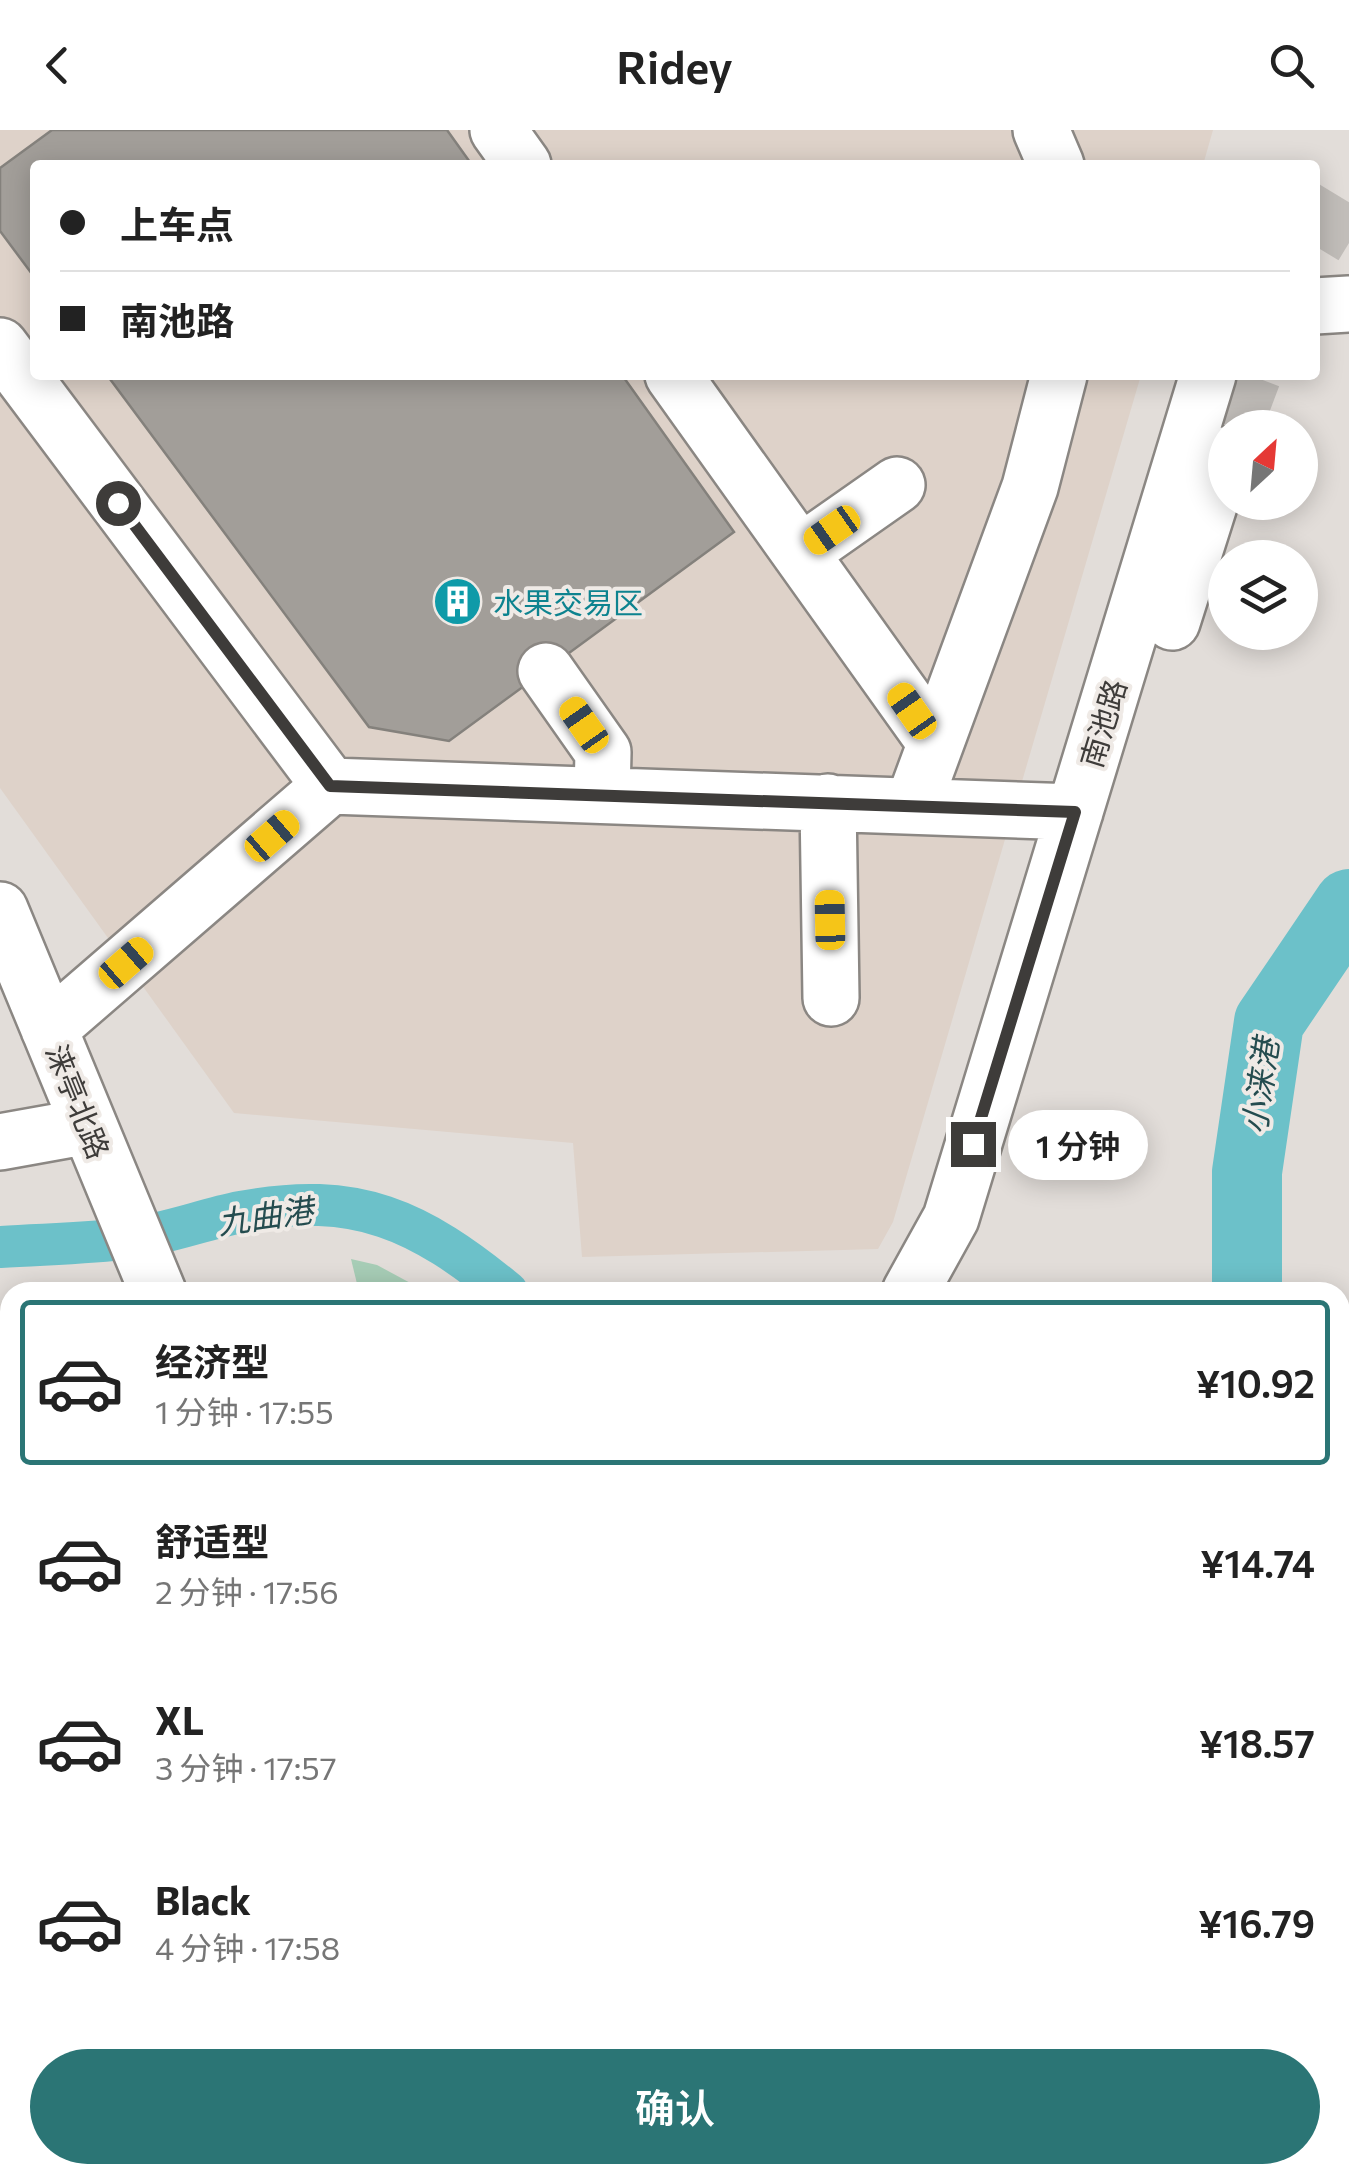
<!DOCTYPE html>
<html lang="zh">
<head>
<meta charset="utf-8">
<style>
  :root { --surface:#fff; --page:#f6f6f6; --text:#222; --muted:#767676; --line:#e0e0e0; --accent:#2b7575 }
  body { margin:0; font-family:Commissioner,"Noto Sans SC",sans-serif; background:var(--page); color:var(--text); height:100vh; display:flex; flex-direction:column; font-size:38px; white-space:nowrap }
  * { box-sizing:border-box; margin:0 }
  p { font-size:32px; color:var(--muted) }
  .icon { flex:none; width:55px; height:55px; fill:none; stroke:currentColor; stroke-width:2; stroke-linecap:round; stroke-linejoin:round }
  .map { position:relative; flex:1; overflow:hidden }
  .details { position:absolute; left:0px; top:1152px; width:1350px; height:902px; display:flex; flex-direction:column; background:var(--surface); border-radius:30px 30px 0 0; box-shadow:0 5px 25px #0003 }
  .details>* { flex:none }
  .hud { position:absolute; left:30px; top:30px; width:1290px; height:220px; border-radius:10px; box-shadow:0 5px 25px #0003; display:grid; align-content:center; height:220px; padding:0 30px; background:var(--surface) }
  .needle { width:65px; rotate:26deg }
  .controls { position:absolute; left:1208px; top:280px; display:grid; gap:20px }
  .controls a { display:grid; place-items:center; width:110px; height:110px; border-radius:50%; background:var(--surface); box-shadow:0 5px 25px #0003; font-size:50px }
  .end { position:absolute; width:45px; height:45px; margin:-22px; border:12px solid #3e3c3a; background:#fff; box-shadow:0 0 0 5px #fff }
  .from { border-radius:50% }
  .bubble { position:absolute; height:70px; border-radius:35px; background:var(--surface); box-shadow:0 5px 25px #0003; font-size:32px; font-weight:600; line-height:70px; text-align:center }
  .car { position:absolute; width:30px; height:60px; margin:-30px -15px; border-radius:12px; box-shadow:0 0 8px 2px #0007; background:linear-gradient(#f5c518 24%,#345 0 40%,#f5c518 0 76%,#345 0 86%,#f5c518 0) }
  .hud b { display:flex; align-items:center; gap:35px; height:95px; font-size:38px }
  .hud b+b { border-top:2px solid var(--line) }
  .hud i { width:25px; height:25px; background:var(--text) }
  ul { padding:18px 0 0; list-style:none }
  li { display:flex; align-items:center; gap:30px; height:165px; margin:0 20px 15px; padding:0 10px; border:5px solid transparent; border-radius:10px }
  li div { flex:1 }
  li b { display:block; font-size:38px }
  li em { font-style:normal; font-weight:600 }
  li.on { border-color:var(--accent) }
  li>.icon { width:90px; height:90px; stroke-width:1.5 }
  .button { display:flex; gap:20px; margin-top:auto; padding:20px 30px }
  .button a { flex:1; height:115px; border-radius:60px; background:var(--accent); color:#fff; font-size:40px; font-weight:600; line-height:115px; text-align:center }
  header { display:flex; justify-content:space-between; align-items:center; height:130px; padding:0 30px; background:var(--surface); font-size:45px; font-weight:600 }
  .map>svg:first-child { display:block }
</style>
</head>
<body>
<header><svg class="icon" aria-label="back" viewBox="0 0 24 24"><path d="M15 5l-7 7 7 7"/></svg>Ridey<svg class="icon" aria-label="search" viewBox="0 0 24 24"><circle cx="10" cy="10" r="6"/><path d="M15 15l6 6"/></svg></header>
<div class="map">
<svg width="1349" height="2053" viewBox="0 0 1349 2053">
  <rect width="100%" height="100%" fill="#e2ddd9"/>
  <path fill="#ded2c9" d="M0,0H1213L1203,35H35V245H1141L893,1092L878,1119L582,1127L573,1013L234,983L0,658Z"/>
  <path fill="#a7cdb6" d="M351,1129L377,1135L427,1162H359Z"/>
  <g fill="none" stroke-linecap="round" stroke-linejoin="round">
    <path stroke="#6cc1c9" stroke-width="42" d="M0,1117C43,1114 87,1114 130,1108C167,1104 204,1089 241,1082C357,1060 419,1090 507,1162"/>
    <path stroke="#6cc1c9" stroke-width="70" d="M1247,1162V1042L1269,892L1349,774
      M1340,1617L1349,1655"/>
  </g>
  <path fill="#a29e99" stroke="#84817c" stroke-width="2.5" d="M52,0H447L472,35H35V148L0,101V38Z
    M107,245H622L734,402L449,611L369,597Z"/>
  <g fill="none" stroke-linecap="round" stroke-linejoin="round">
    <path stroke="#c1bdb9" stroke-width="55" stroke-dasharray="55 28" stroke-linecap="butt" d="M1315,116L1349,60
      M1234,298L1254,245"/>
    <defs>
      <path id="minor" d="M498,0L523,35
        M1041,0L1056,35
        M1315,176L1349,174
        M0,216L330,656L1075,682
        M673,245L935,612
        M800,423L897,355
        M1172,492L1225,325
        M546,541L603,622L602,665
        M828,672L831,868
        M913,675L1030,357L1059,245
        M0,780L158,1162
        M49,899L330,656
        M0,1012L89,996
        M910,1162L951,1088L1208,245
        M0,1674H10
        M978,2045L1142,2053
        M305,2053V2045
        M894,2053L895,2045"/>
    </defs>
    <use href="#minor" stroke="#8b8783" stroke-width="60"/>
    <use href="#minor" stroke="#fff" stroke-width="55"/>
  </g>
  <g fill="none" stroke-linecap="round" stroke-linejoin="round">
    <path stroke="#3e3c3a" stroke-width="12" d="M118,373L330,656L1075,682L973,1014"/>
  </g>
  <defs>
    <symbol id="building-disc" viewBox="-11 -11 22 22"><circle r="9.5" fill="#0f9aa8" stroke="#efeae6"/><path d="M-4-6H4V6H1V3H-1V6H-4ZM-2.5-4.3h1.7v1.8h-1.7ZM.8-4.3h1.7v1.8H.8ZM-2.5-1h1.7V.8h-1.7ZM.8-1h1.7V.8H.8Z" fill="#fff"/></symbol>
  </defs>
  <g fill-rule="evenodd">
    <use href="#building-disc" x="430" y="444" width="55" height="55"/>
  </g>
  <g text-anchor="middle" dominant-baseline="central" stroke-width="8" stroke-linejoin="round" paint-order="stroke">
    <g font-size="30" fill="#0d838f" stroke="#efeae6" text-anchor="start">
      <text x="493" y="471">水果交易区</text>
    </g>
    <g font-size="30" fill="#3e3c3a" stroke="#efeae6">
      <text transform="translate(1102 593) rotate(-73)">南池路</text>
      <text transform="translate(79 971) rotate(68)">涞亭北路</text>
    </g>
    <g font-size="32" font-style="italic" fill="#244c4f" stroke="#efeae6">
      <text transform="translate(1259 956) rotate(-82)">小涞港</text>
      <text transform="translate(265 1085) rotate(-8)">九曲港</text>
    </g>
  </g>
</svg>
<div class="controls">
<a><svg class="needle" viewBox="-14 -14 28 28"><path d="M0-13l5 13h-10z" fill="#e53935"/><path d="M0 13l5-13h-10z" fill="#767676"/></svg></a>
<a><svg class="icon" aria-label="layers" viewBox="0 0 24 24"><path d="M12 4l9 5-9 5-9-5zM3 14l9 5 9-5"/></svg></a>
</div>
<i class="end from" style="left:118px;top:373px"></i>
<i class="end" style="left:973px;top:1014px"></i>
<div class="bubble" style="left:1008px;top:980px;width:140px">1 分钟</div>
<i class="car" style="left:832px;top:400px;rotate:235deg"></i>
<i class="car" style="left:912px;top:581px;rotate:325deg"></i>
<i class="car" style="left:584px;top:595px;rotate:325deg"></i>
<i class="car" style="left:272px;top:706px;rotate:49deg"></i>
<i class="car" style="left:830px;top:790px;rotate:359deg"></i>
<i class="car" style="left:126px;top:833px;rotate:49deg"></i>
<div class="hud">
<b><i class="from"></i>上车点</b>
<b><i></i>南池路</b>
</div>
<section class="details">
<ul>
<li class="on"><svg class="icon" aria-label="car" viewBox="0 0 24 24"><path d="M5 17H2v-5l4-1 3-4h7l3 4 3 1v5h-3M9 17h6M6 11h13"/><circle cx="7" cy="17" r="2"/><circle cx="17" cy="17" r="2"/></svg><div><b>经济型</b><p>1 分钟 · 17:55</p></div><em>¥10.92</em></li>
<li><svg class="icon" aria-label="car" viewBox="0 0 24 24"><path d="M5 17H2v-5l4-1 3-4h7l3 4 3 1v5h-3M9 17h6M6 11h13"/><circle cx="7" cy="17" r="2"/><circle cx="17" cy="17" r="2"/></svg><div><b>舒适型</b><p>2 分钟 · 17:56</p></div><em>¥14.74</em></li>
<li><svg class="icon" aria-label="car" viewBox="0 0 24 24"><path d="M5 17H2v-5l4-1 3-4h7l3 4 3 1v5h-3M9 17h6M6 11h13"/><circle cx="7" cy="17" r="2"/><circle cx="17" cy="17" r="2"/></svg><div><b>XL</b><p>3 分钟 · 17:57</p></div><em>¥18.57</em></li>
<li><svg class="icon" aria-label="car" viewBox="0 0 24 24"><path d="M5 17H2v-5l4-1 3-4h7l3 4 3 1v5h-3M9 17h6M6 11h13"/><circle cx="7" cy="17" r="2"/><circle cx="17" cy="17" r="2"/></svg><div><b>Black</b><p>4 分钟 · 17:58</p></div><em>¥16.79</em></li>
</ul>
<div class="button"><a>确认</a></div>
</section>
</div>
</body>
</html>
